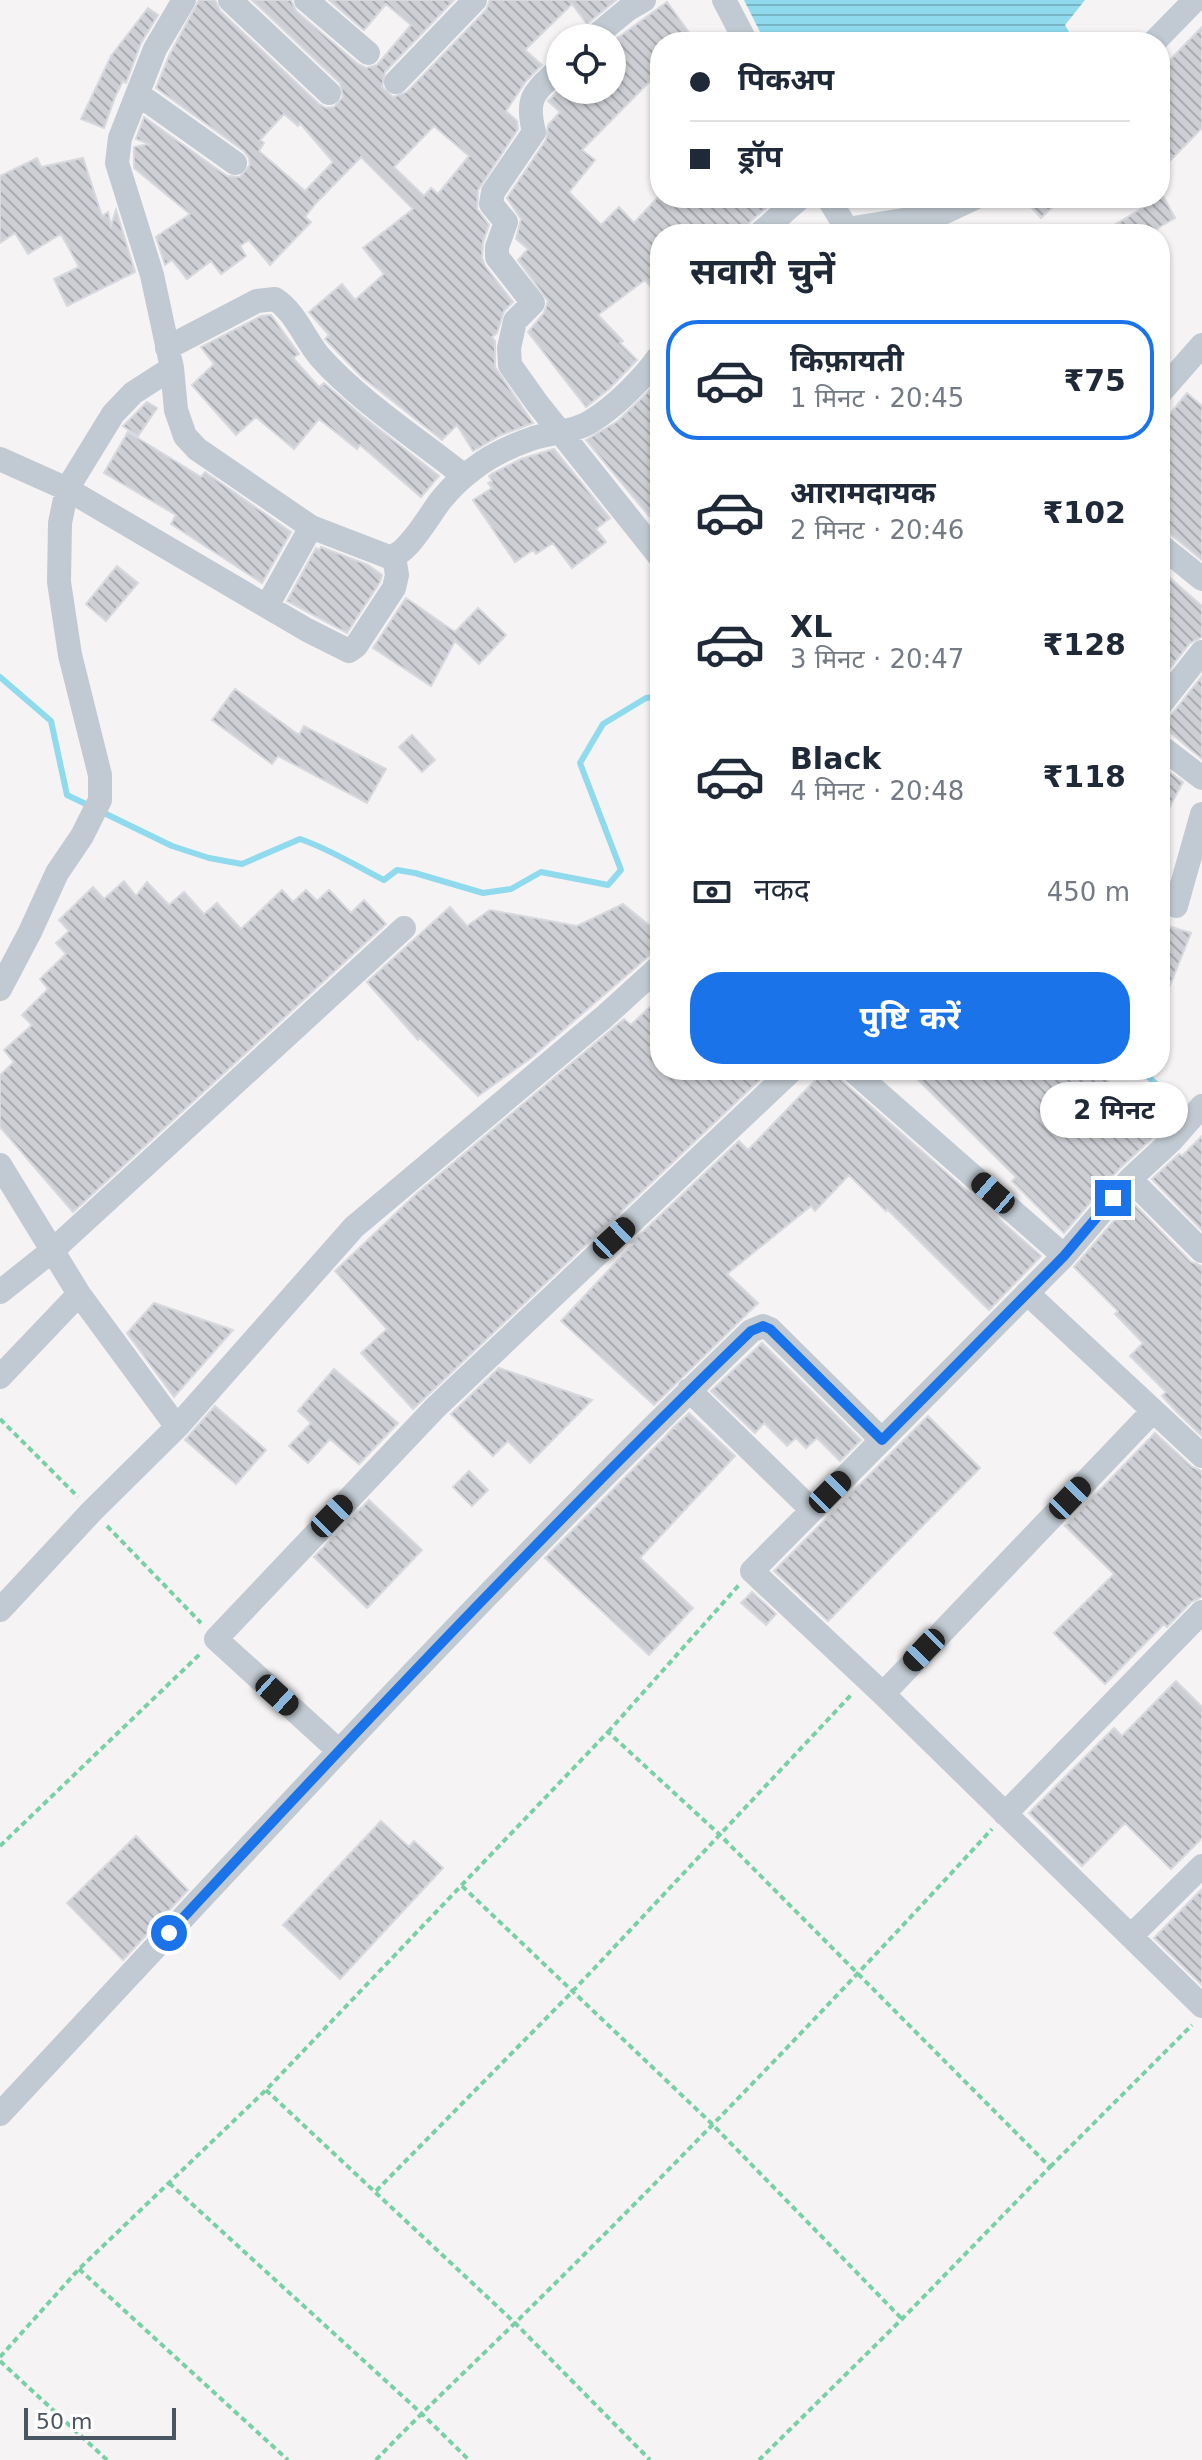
<!DOCTYPE html>
<html lang="hi">
<head>
<meta charset="utf-8">
<style>
  :root { --surface:#fff; --page:#f2f2f3; --text:#1f2937; --muted:#747a83; --line:#e0e1e3; --accent:#1a73e8 }
  body { margin:0; font-family:"DejaVu Sans","Noto Sans Devanagari",sans-serif; background:var(--page); color:var(--text); height:100vh; display:flex; flex-direction:column; font-size:30px; white-space:nowrap }
  * { box-sizing:border-box; margin:0 }
  p { font-size:26px; color:var(--muted) }
  .icon { flex:none; width:44px; height:44px; fill:none; stroke:currentColor; stroke-width:2; stroke-linecap:round; stroke-linejoin:round }
  .map { position:relative; flex:1; overflow:hidden }
  .sheet { position:absolute; left:650px; top:224px; width:520px; height:856px; display:flex; flex-direction:column; background:var(--surface); border-radius:32px; box-shadow:0 2px 6px #0004 }
  .sheet>* { flex:none }
  .banner { position:absolute; left:650px; top:32px; width:520px; height:176px; border-radius:32px; box-shadow:0 2px 6px #0004; display:grid; align-content:center; height:176px; padding:0 40px; background:var(--surface) }
  .tools { position:absolute; left:546px; top:24px; display:grid; gap:16px }
  .tools a { display:grid; place-items:center; width:80px; height:80px; border-radius:50%; background:var(--surface); box-shadow:0 2px 6px #0004; font-size:40px }
  .scale { position:absolute; left:24px; bottom:20px; width:152px; box-sizing:border-box; padding-left:8px; border:4px solid #4a5661; border-top:0; font-size:22px; line-height:28px; white-space:nowrap; color:#4a5661; -webkit-text-stroke:6px #fff; paint-order:stroke }
  .end { position:absolute; width:36px; height:36px; margin:-18px; border:10px solid #1a73e8; background:#fff; box-shadow:0 0 0 4px #fff }
  .from { border-radius:50% }
  .bubble { position:absolute; height:56px; border-radius:28px; background:var(--surface); box-shadow:0 2px 6px #0004; font-size:26px; font-weight:700; line-height:56px; text-align:center }
  .car { position:absolute; width:24px; height:48px; margin:-24px -12px; border-radius:10px; box-shadow:0 0 6px 2px #0007; background:linear-gradient(#222 24%,#8ab4d8 0 40%,#222 0 76%,#8ab4d8 0 86%,#222 0) }
  .banner b { display:flex; align-items:center; gap:28px; height:76px; font-size:30px }
  .banner b+b { border-top:2px solid var(--line) }
  .banner i { width:20px; height:20px; background:var(--text) }
  ul { padding:0; list-style:none }
  li { display:flex; align-items:center; gap:24px; height:120px; margin:0 16px 12px; padding:0 24px; border:4px solid transparent; border-radius:32px }
  li div { flex:1 }
  li b { display:block; font-size:30px }
  li em { font-style:normal; font-weight:700 }
  li.current { border-color:var(--accent) }
  li>.icon { width:72px; height:72px; stroke-width:1.5 }
  h2 { padding:0 40px; font-size:36px; line-height:96px }
  .pay { display:flex; align-items:center; gap:20px; height:88px; padding:0 40px; font-size:30px }
  .pay p { margin-inline-start:auto }
  .primary-button { display:flex; gap:16px; margin-top:auto; padding:16px 40px }
  .primary-button a { flex:1; height:92px; border-radius:32px; background:var(--accent); color:#fff; font-size:32px; font-weight:700; line-height:92px; text-align:center }
  .map>svg:first-child { display:block }
</style>
</head>
<body>
<div class="map">
<svg width="1202" height="2460" viewBox="0 0 1202 2460">
  <defs>
    <pattern id="water-rules" width="6" height="5" patternUnits="userSpaceOnUse" patternTransform="scale(2)"><rect width="6" height="5" fill="#90daee"/><path d="M0 2.5h6" fill="none" stroke="#78b4c4"/></pattern>
    <pattern id="building-back-hatch" width="6" height="6" patternUnits="userSpaceOnUse" patternTransform="scale(2)"><rect width="6" height="6" fill="#cdcfd5"/><path d="M-1 5l2 2M0 0l6 6M5-1l2 2" fill="none" stroke="#a8abb0"/></pattern>
  </defs>
  <rect width="100%" height="100%" fill="#f5f3f3"/>
  <path fill="url(#water-rules)" d="M744,0H1085L1065,25L1075,42H765Z"/>
  <g fill="none" stroke-linecap="round" stroke-linejoin="round">
    <path stroke="#90daee" stroke-width="6" d="M0,677L51,721L67,795L92,807
      M102,812L172,846L209,858L242,864L300,839C332,850 354,865 384,880L397,870L415,873L483,893L511,889L541,872L608,885L621,870L580,763L603,724L646,698L660,696
      M1141,1070L1187,1113"/>
  </g>
  <path fill="url(#building-back-hatch)" stroke="#d7d9de" stroke-width="2" fill-rule="evenodd" d="M199,0H215L220,11L319,104L326,108L334,107L343,97L340,83L252,0H291L296,11L358,64L366,68L377,65L411,25L386,4L364,30L329,0H454L385,72L382,87L393,97L407,92L486,10L490,0H616L587,24L572,4L525,50L542,65L526,81L506,111L517,121L518,129L478,190L477,209L489,225L483,242L482,258L485,266L513,302L504,311L497,333L492,337L495,341V367L533,423L501,435L473,451L457,425L442,440L362,377L325,339L329,335L309,312L342,284L355,300L384,274L363,248L413,209L361,157L316,203L305,217L311,222L270,265L249,240L240,246L246,256L221,274L211,261L187,279L172,260L165,265L156,237L190,214L134,168V147L149,144L136,139L144,117L227,176L240,177L250,165L249,158L244,151L156,88L169,56ZM284,114L298,126L300,123L333,162L305,191L259,151L264,143L260,140ZM434,126L469,156L438,194L431,188L424,196L394,167Z
    M667,2L696,42H660V71L582,150L595,160L569,192L601,225L619,207L634,223L657,198H704L710,204L717,198H777L749,223L744,234H660V299L645,280L598,315L623,341L620,343L637,360L609,389L586,407L528,332L544,313L548,301L518,260L528,249L516,239L521,219L507,198L546,140L548,125L560,112L548,101L560,89L612,90V42Z
    M148,8L158,15L141,43L126,83L123,81L115,97L104,128L81,119L111,56Z
    M1202,27V128L1160,171V70Z
    M37,158L41,167L83,158L102,216L108,212L111,226L116,210L135,272L67,306L54,279L79,267L61,234L28,254L15,233L0,243V176Z
    M1163,196L1175,218L1148,234H1099Z
    M1023,198H1062L1041,218Z
    M271,315L299,354L293,358L319,387L324,383L361,415L439,476L421,497L360,445L357,449L319,419L294,449L256,417L236,435L192,385L214,364L201,347L261,316Z
    M658,382L660,506L649,516L586,440L618,421Z
    M1187,393L1202,406V560L1169,533L1160,530V426Z
    M147,402L157,408L138,436L123,426Z
    M128,432L201,477L205,472L291,532L262,583L171,524L176,515L104,473Z
    M554,449L610,518L596,529L606,542L572,568L553,543L536,554L533,550L515,562L473,500L492,488L488,483L492,481L489,476L493,473L521,459Z
    M321,547L368,565L382,575L380,582L347,633L287,601L316,548L319,550Z
    M117,566L138,583L106,621L86,604Z
    M1160,569L1202,606V637L1190,643L1160,681Z
    M406,598L455,632L478,608L506,635L479,664L455,641L431,686L373,648Z
    M1202,676V759L1160,724V720L1172,714Z
    M235,689L299,735L304,726L386,769L367,803L278,756L272,764L212,720Z
    M412,735L435,760L422,772L399,747Z
    M1160,765L1183,782L1160,825Z
    M124,881L136,896L147,882L169,905L184,892L204,914L217,903L241,929L282,890L293,902L306,890L317,901L329,890L351,913L364,900L386,924L73,1212L0,1127V1075L14,1062L4,1050L32,1025L22,1015L48,989L40,979L66,954L56,943L69,931L59,920L93,887L104,899Z
    M623,904L660,934V951L650,955L531,1058L478,1096L420,1038L418,1040L367,982L450,907L467,926L490,910L577,926Z
    M1168,926L1191,933L1161,1008L1160,952Z
    M660,997V1070H770L413,1409L361,1353L387,1329L335,1271L414,1196L624,1019L631,1025Z
    M825,1070H837L842,1081L1041,1256L989,1310L887,1209L886,1211L849,1175L815,1211L811,1206L727,1274L758,1303L654,1405L561,1321L633,1244L631,1243L739,1141L748,1150Z
    M908,1070H1097L1158,1133L1119,1169L1064,1233L1012,1181L1016,1177Z
    M1202,1136V1230L1152,1179L1179,1154L1182,1156Z
    M1131,1201L1191,1262L1202,1266V1436L1176,1411L1162,1396L1166,1392L1130,1356L1143,1343L1115,1314L1118,1311L1074,1267Z
    M154,1303L233,1330L174,1397L127,1333Z
    M762,1343L861,1440L840,1461L817,1438L806,1448L796,1438L787,1446L764,1423L755,1433L711,1391Z
    M499,1368L592,1400L530,1463L508,1441L493,1456L451,1414Z
    M334,1369L398,1423L359,1464L330,1439L308,1463L289,1446L311,1423L298,1411Z
    M215,1406L266,1450L236,1484L185,1440Z
    M689,1413L735,1456L640,1558L693,1608L649,1655L545,1558L665,1437L673,1428L676,1429L674,1427Z
    M928,1416L980,1468L828,1621L774,1571Z
    M1155,1433L1192,1467L1202,1471V1597L1191,1602L1167,1627L1164,1624L1105,1684L1054,1633L1114,1574L1065,1526Z
    M469,1471L488,1490L472,1506L453,1487Z
    M369,1500L422,1550L367,1608L314,1557Z
    M752,1592L776,1614L766,1625L741,1603Z
    M1176,1681L1202,1707V1838L1171,1869L1125,1823L1082,1866L1029,1813L1114,1728L1122,1736Z
    M381,1821L409,1847L414,1841L443,1868L340,1979L283,1925Z
    M136,1836L188,1890L123,1960L67,1903Z
    M1202,1889V1985L1154,1938Z"/>
  <g fill="none" stroke-linecap="round" stroke-linejoin="round">
    <path stroke="#7ad0a6" stroke-width="4" stroke-dasharray="6 4" stroke-linecap="butt" d="M0,1419L78,1497
      M107,1526L201,1623
      M608,1732L739,1585
      M0,1846L200,1654
      M462,1886L711,2123L902,2319
      M266,2090L515,2323L650,2460
      M1050,2167L1192,2025
      M169,2183L421,2413L469,2460
      M376,2191L573,1991L851,1695
      M79,2269L288,2460
      M0,2357L79,2269L266,2090L608,1732L720,1835L1050,2167L902,2319L759,2460
      M0,2361L107,2460
      M376,2460C421,2413 468,2369 515,2323C678,2163 837,1998 992,1829"/>
    <path stroke="#c1cad2" stroke-width="24" d="M184,0L155,49L120,138L117,163L152,275L172,368L176,410L185,436L197,449L311,527L389,557C408,555 429,515 441,500C450,489 461,478 472,470C488,457 511,446 531,439C550,432 572,433 590,422C615,407 643,379 660,355
      M230,0L329,93
      M306,0L368,53
      M724,0L746,42
      M593,38L627,10L644,0
      M1154,42L1195,0
      M560,68C535,92 525,96 534,132L493,192L491,204L506,222L497,247V257L533,303L515,321L509,348L510,365L537,403L660,557
      M396,82L475,0
      M138,94L235,163
      M828,198L847,229L941,214L975,198
      M759,234L800,198
      M167,348L257,301L275,299C296,313 304,338 320,357C357,399 419,440 464,476
      M1160,393L1202,345
      M0,459L67,489L113,414L133,393L172,368
      M1160,545L1202,579
      M267,606L311,527
      M1160,705L1202,652
      M1160,746L1202,778
      M1176,906L1202,814
      M0,989L30,932L57,873L82,836L100,800V775L70,655L59,582L60,523L67,489L307,630L349,651L356,646L394,588L397,575L394,556
      M852,1070L1064,1256L1130,1179
      M1202,1106L1171,1141L1130,1179L1202,1251
      M0,1165L79,1294L177,1427
      M1064,1256L752,1571L883,1694L1202,2006
      M0,1292L53,1250L404,928
      M1027,1293L1202,1456
      M0,1377L79,1294
      M689,1390L812,1510
      M0,1610L92,1511L177,1427L354,1227L604,1017L660,966
      M883,1694L1153,1411
      M339,1751L216,1639L436,1407L792,1070
      M1005,1814L1202,1612
      M1131,1936L1202,1866
      M0,2114C247,1850 491,1582 751,1331L763,1326L770,1329L882,1440"/>
  </g>
  <g fill="none" stroke-linecap="round" stroke-linejoin="round">
    <path stroke="#1a73e8" stroke-width="10" d="M169,1933C359,1728 550,1525 751,1331L763,1326L770,1329L882,1440L1064,1256L1113,1198"/>
  </g>
</svg>
<div class="tools">
<a><svg class="icon" aria-label="locate" viewBox="0 0 24 24"><circle cx="12" cy="12" r="6"/><path d="M12 2v4M12 18v4M2 12h4M18 12h4"/></svg></a>
</div>
<div class="scale">50 m</div>
<i class="end from" style="left:169px;top:1933px"></i>
<i class="end" style="left:1113px;top:1198px"></i>
<div class="bubble" style="left:1040px;top:1082px;width:148px">2 मिनट</div>
<i class="car" style="left:993px;top:1193px;rotate:311deg"></i>
<i class="car" style="left:614px;top:1238px;rotate:47deg"></i>
<i class="car" style="left:830px;top:1492px;rotate:45deg"></i>
<i class="car" style="left:1070px;top:1498px;rotate:44deg"></i>
<i class="car" style="left:332px;top:1516px;rotate:44deg"></i>
<i class="car" style="left:924px;top:1650px;rotate:224deg"></i>
<i class="car" style="left:277px;top:1695px;rotate:132deg"></i>
<div class="banner">
<b><i class="from"></i>पिकअप</b>
<b><i></i>ड्रॉप</b>
</div>
<section class="sheet">
<h2>सवारी चुनें</h2>
<ul>
<li class="current"><svg class="icon" aria-label="car" viewBox="0 0 24 24"><path d="M5 17H2v-5l4-1 3-4h7l3 4 3 1v5h-3M9 17h6M6 11h13"/><circle cx="7" cy="17" r="2"/><circle cx="17" cy="17" r="2"/></svg><div><b>किफ़ायती</b><p>1 मिनट · 20:45</p></div><em>₹75</em></li>
<li><svg class="icon" aria-label="car" viewBox="0 0 24 24"><path d="M5 17H2v-5l4-1 3-4h7l3 4 3 1v5h-3M9 17h6M6 11h13"/><circle cx="7" cy="17" r="2"/><circle cx="17" cy="17" r="2"/></svg><div><b>आरामदायक</b><p>2 मिनट · 20:46</p></div><em>₹102</em></li>
<li><svg class="icon" aria-label="car" viewBox="0 0 24 24"><path d="M5 17H2v-5l4-1 3-4h7l3 4 3 1v5h-3M9 17h6M6 11h13"/><circle cx="7" cy="17" r="2"/><circle cx="17" cy="17" r="2"/></svg><div><b>XL</b><p>3 मिनट · 20:47</p></div><em>₹128</em></li>
<li><svg class="icon" aria-label="car" viewBox="0 0 24 24"><path d="M5 17H2v-5l4-1 3-4h7l3 4 3 1v5h-3M9 17h6M6 11h13"/><circle cx="7" cy="17" r="2"/><circle cx="17" cy="17" r="2"/></svg><div><b>Black</b><p>4 मिनट · 20:48</p></div><em>₹118</em></li>
</ul>
<div class="pay"><svg class="icon" aria-label="cash" viewBox="0 0 24 24"><path d="M3 7h18v10H3z"/><circle cx="12" cy="12" r="2"/></svg>नकद<p>450 m</p></div>
<div class="primary-button"><a>पुष्टि करें</a></div>
</section>
</div>
</body>
</html>
